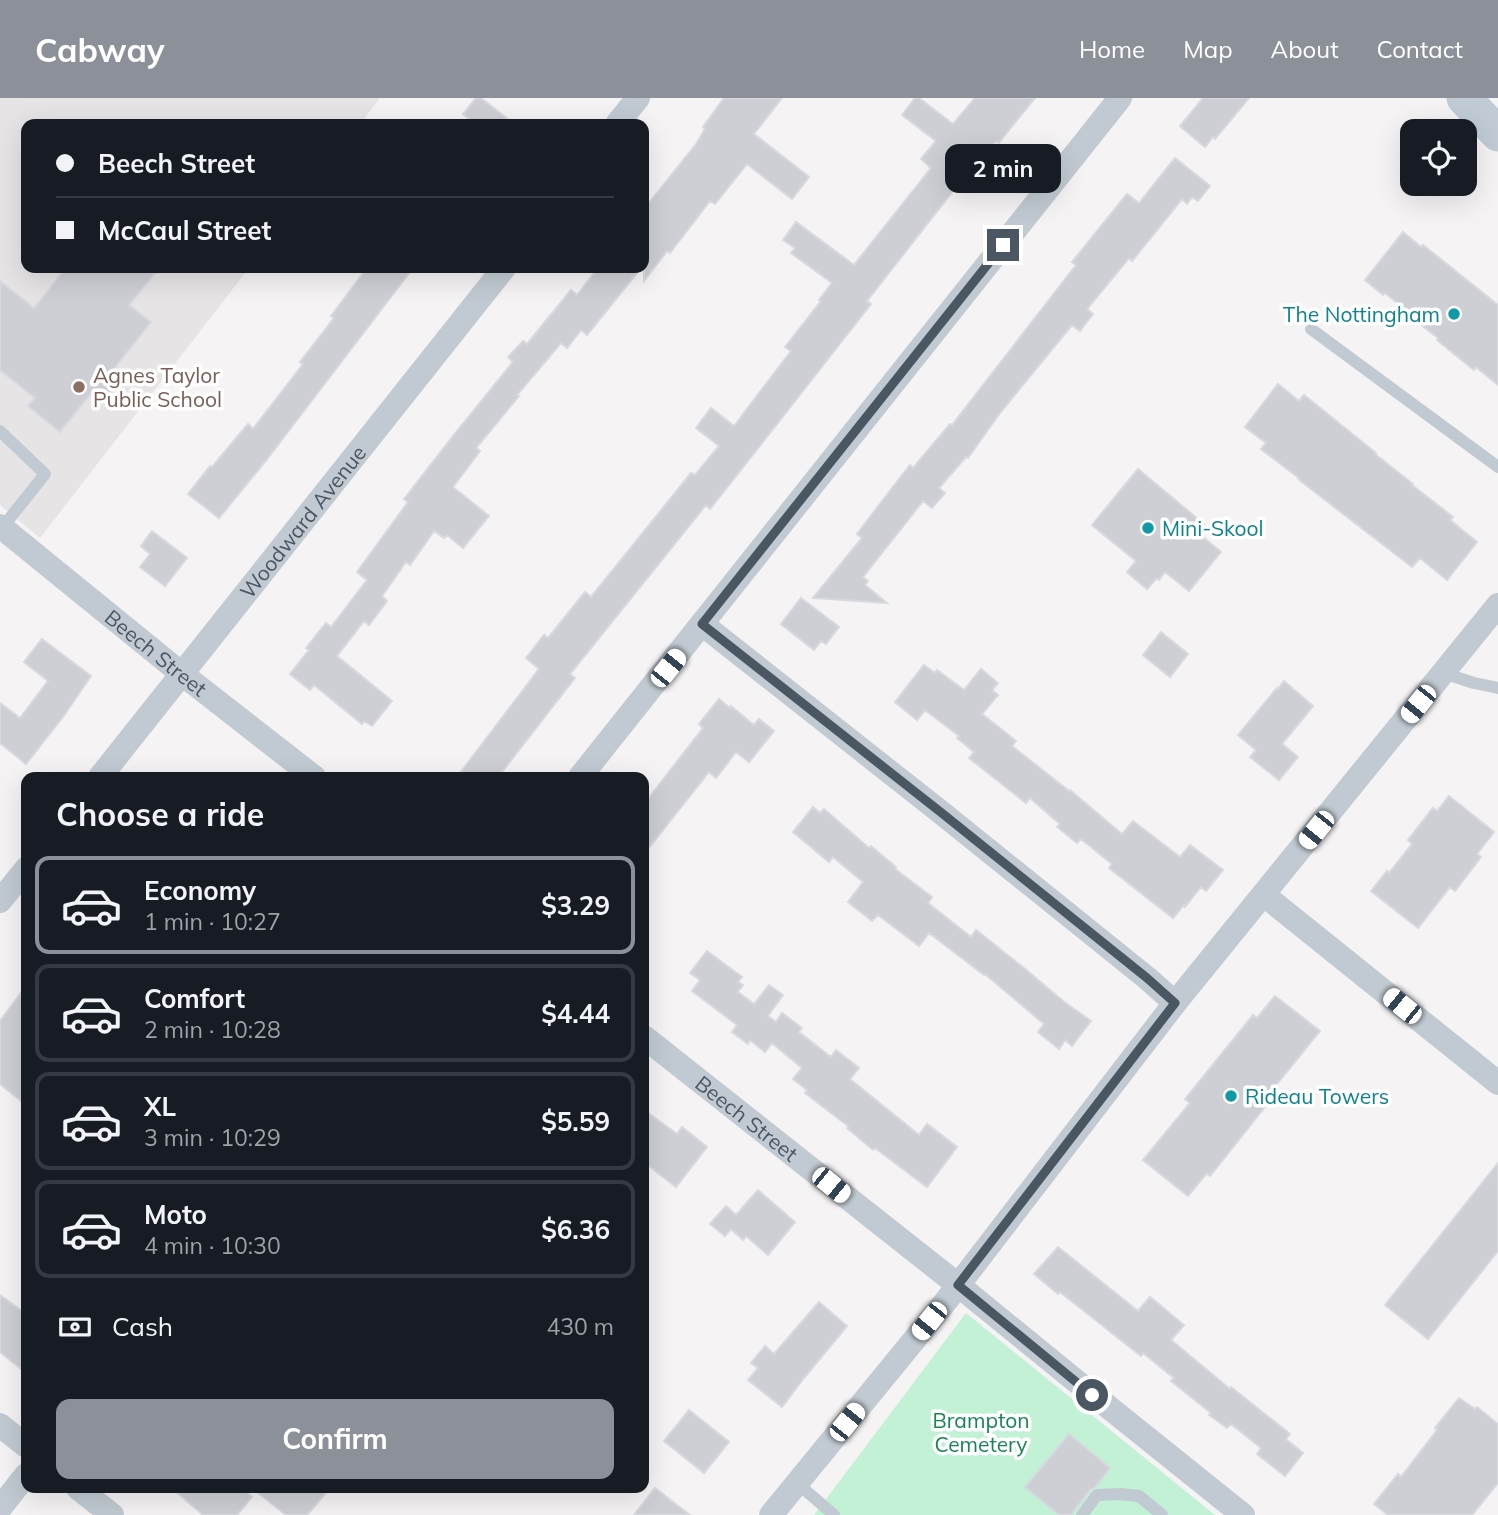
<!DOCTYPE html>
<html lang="en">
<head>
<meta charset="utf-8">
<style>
  :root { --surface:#171b24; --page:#20242c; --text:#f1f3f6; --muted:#9ea1a6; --line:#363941; --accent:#8c9099 }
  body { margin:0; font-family:Mulish,sans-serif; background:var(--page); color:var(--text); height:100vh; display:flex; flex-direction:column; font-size:26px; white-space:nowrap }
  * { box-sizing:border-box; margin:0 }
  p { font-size:23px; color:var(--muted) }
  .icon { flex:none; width:38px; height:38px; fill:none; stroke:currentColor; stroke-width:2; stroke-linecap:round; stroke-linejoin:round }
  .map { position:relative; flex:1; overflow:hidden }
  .side { position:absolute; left:21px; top:674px; width:628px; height:721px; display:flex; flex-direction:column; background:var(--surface); border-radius:14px; box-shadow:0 7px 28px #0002 }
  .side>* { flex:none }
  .hud { position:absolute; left:21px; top:21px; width:628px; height:154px; border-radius:14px; box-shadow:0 7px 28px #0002; display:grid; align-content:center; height:154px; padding:0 35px; background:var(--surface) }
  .buttons { position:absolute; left:1400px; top:21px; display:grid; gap:14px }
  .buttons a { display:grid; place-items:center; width:77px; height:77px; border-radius:14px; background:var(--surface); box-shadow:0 7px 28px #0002; font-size:35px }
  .end { position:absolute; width:32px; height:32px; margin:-16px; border:9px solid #4a5661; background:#fff; box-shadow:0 0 0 4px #fff }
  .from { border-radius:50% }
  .bubble { position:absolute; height:49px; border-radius:14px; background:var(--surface); box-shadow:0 7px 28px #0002; font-size:23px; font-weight:700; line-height:49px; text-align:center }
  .car { position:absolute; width:21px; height:42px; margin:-21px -10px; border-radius:9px; box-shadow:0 0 5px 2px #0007; background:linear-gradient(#fff 24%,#345 0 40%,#fff 0 76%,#345 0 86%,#fff 0) }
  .hud b { display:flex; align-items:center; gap:24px; height:66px; font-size:26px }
  .hud b+b { border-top:2px solid var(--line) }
  .hud i { width:18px; height:18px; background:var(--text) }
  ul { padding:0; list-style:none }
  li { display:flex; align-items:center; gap:21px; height:98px; margin:0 14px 10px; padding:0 21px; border:4px solid var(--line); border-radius:14px }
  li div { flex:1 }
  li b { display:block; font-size:26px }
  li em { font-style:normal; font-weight:700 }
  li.current { border-color:var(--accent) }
  li>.icon { width:63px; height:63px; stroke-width:1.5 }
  h2 { padding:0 35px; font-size:32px; line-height:84px }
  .pay { display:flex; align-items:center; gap:18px; height:77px; padding:0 35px; font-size:26px }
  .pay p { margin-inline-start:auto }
  .action { display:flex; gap:14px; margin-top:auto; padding:14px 35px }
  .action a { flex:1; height:80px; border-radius:14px; background:var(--accent); color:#fff; font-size:28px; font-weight:700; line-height:80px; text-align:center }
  header { display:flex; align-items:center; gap:42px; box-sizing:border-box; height:98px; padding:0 35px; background:var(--accent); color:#fff }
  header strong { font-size:33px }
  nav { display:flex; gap:38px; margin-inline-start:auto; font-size:24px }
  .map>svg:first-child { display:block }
</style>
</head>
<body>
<header>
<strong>Cabway</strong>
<nav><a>Home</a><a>Map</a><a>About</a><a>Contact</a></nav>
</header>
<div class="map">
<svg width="1498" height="1417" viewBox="0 0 1498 1417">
  <rect width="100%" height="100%" fill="#f5f3f3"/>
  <path fill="#e6e4e5" d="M0,0H380L360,26H26V170H249L40,440L0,407Z"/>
  <path fill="#c3f1d5" d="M966,1215L1215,1417H814Z"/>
  <path fill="#cdcfd5" stroke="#d7d9de" stroke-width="2" d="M476,0H481L514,26H475L463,16Z
    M724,0H782L754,36L809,79L792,101L747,66L715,106L710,103L670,155L667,153L644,183V111L696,46L705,31L703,29Z
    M915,0H919L953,26L975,0H1035L1000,43L999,45L996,43L993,47L992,46L964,79L867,203L871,206L781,321L710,411L706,407L570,576L575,580L498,679H457L539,571L526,560L544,537L548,540L585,494L591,499L691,375L695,377L719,348L696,330L711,310L734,328L791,253L785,249L821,203L819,202L832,185L791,155L795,150L783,142L796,124L854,167L931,70L921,61L936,43L902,17Z
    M1203,0H1249L1215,41L1213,39L1205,49L1180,28Z
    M1175,60L1210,88L1198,103L1192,99L1187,106L1182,101L1132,163L1129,160L1087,211L1093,216L1080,233L1072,227L1000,315L968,360L966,359L939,390L945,395L932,410L923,403L863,479L868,483L865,487L887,505L813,500L862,440L857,436L892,390L910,367L913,370L950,326L952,327L1076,167L1072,164L1127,96L1139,105Z
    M1403,134L1421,149L1423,147L1498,207V287L1476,269L1474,272L1437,242L1438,240L1420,226L1421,224L1385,195L1383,197L1365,182Z
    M66,170H159L129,207L151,224L113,272L121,279L103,301L93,293L60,334L28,308L35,300L0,272V183L34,210Z
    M367,170H413L268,360L219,420L188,396L210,368L212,369L248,326L253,331L303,266L300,264L334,220L331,218Z
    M598,170H641L587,237L581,232L567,250L561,245L517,297L519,298L476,350L480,353L453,389L489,418L463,450L447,437L444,440L434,433L410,467L406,464L382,498L387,503L369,527L364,523L337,558L392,603L372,628L364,623L362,626L314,587L310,592L290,576L309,552L306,550L326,525L331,529L367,482L357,474L408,404L404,401L453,338L513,264L508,259L523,243L527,246L571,192L577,197Z
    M1278,286L1299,303L1304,297L1376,355L1375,356L1413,386L1412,387L1453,419L1450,422L1477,444L1447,482L1420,460L1412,469L1298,381L1299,380L1261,351L1266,345L1245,329Z
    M1138,371L1204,426L1197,434L1221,454L1189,493L1165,474L1159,482L1157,480L1147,491L1127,474L1136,463L1092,427Z
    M152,433L187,460L165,488L140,469L150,456L141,448Z
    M801,500L839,529L826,546L821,543L814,552L781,526Z
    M1161,534L1188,556L1170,579L1143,557Z
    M42,541L91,578L63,619L26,666L0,645V605L20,620L48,583L24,564Z
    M924,567L935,575L937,572L964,592L981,571L998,585L992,592L998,597L982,616L1016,643L1012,648L1069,693L1070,692L1122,736L1133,723L1180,759L1190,747L1223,772L1206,793L1201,789L1185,809L1184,807L1173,820L1109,770L1112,766L1081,741L1077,745L1057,729L1060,726L1030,700L1026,705L969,660L974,654L957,640L959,638L925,612L917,622L895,604Z
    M1284,583L1313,608L1282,646L1298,659L1279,682L1250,659L1256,652L1238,637L1277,590L1278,591Z
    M719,601L730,610L731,608L754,627L759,621L774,633L749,664L736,654L716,680L709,674L644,756V706L703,630L699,626Z
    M1449,698L1494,734L1477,756L1481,759L1455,793L1450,789L1418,830L1371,793L1387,773L1389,775L1412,746L1408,742L1433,710L1437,713Z
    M813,709L820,715L824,711L869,750L871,748L896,769L895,771L932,799L928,805L971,839L976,832L1024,870L1063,903L1091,923L1072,948L1065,942L1059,951L1038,934L1044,926L985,876L984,877L929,835L919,848L878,817L872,823L848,804L863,784L833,759L829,764L793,734Z
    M707,853L742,879L738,884L743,887L738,894L754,906L769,887L783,897L768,918L776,924L782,915L802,930L799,934L831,959L836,952L859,970L850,981L919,1037L927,1026L957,1049L927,1089L875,1050L873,1052L847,1030L848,1028L805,995L807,992L793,981L802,970L772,945L765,954L750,942L748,946L732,934L737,927L692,893L700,882L690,875Z
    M26,888V1007L0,986V923Z
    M1275,898L1320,933L1272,992L1276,995L1210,1078L1207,1075L1188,1098L1143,1062L1190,1005L1185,1001L1253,917L1257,920Z
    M644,1012L677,1036L682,1029L707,1049L676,1089L644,1064Z
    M1498,1065V1153L1428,1241L1385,1207Z
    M758,1092L795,1124L768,1157L746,1138L743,1142L731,1131L725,1138L710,1126L726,1108L736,1117Z
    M1058,1149L1138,1213L1150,1199L1184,1227L1171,1242L1230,1291L1231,1289L1290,1336L1286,1341L1303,1355L1285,1378L1257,1356L1261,1350L1231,1326L1227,1330L1209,1317L1211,1315L1171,1283L1174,1280L1143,1255L1141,1258L1060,1194L1058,1196L1034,1176Z
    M0,1197L26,1216V1275L0,1254Z
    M819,1204L847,1228L804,1280L782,1309L748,1282L758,1270L751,1265L765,1248L774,1256Z
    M1459,1300L1475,1311L1477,1309L1498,1326V1385L1472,1417H1388L1374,1406L1398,1376L1401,1379L1437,1332L1435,1330Z
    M689,1312L729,1344L704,1375L664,1343Z
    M1069,1336L1110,1370L1095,1389L1090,1392L1071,1417H1059L1025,1389Z
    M172,1390H241L252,1399L237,1417H203Z
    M252,1390H330L307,1417H286Z
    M655,1390L690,1417H634Z"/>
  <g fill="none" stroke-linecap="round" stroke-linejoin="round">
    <path stroke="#c1cad2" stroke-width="12" d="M1311,231L1498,369
      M0,333L45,376L2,430
      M1443,575L1474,585L1498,590
      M797,1385L834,1417
      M1082,1417L1097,1397L1121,1396L1139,1398L1162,1417"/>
    <g stroke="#c1cad2" stroke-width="24">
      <path d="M617,26L638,0"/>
      <path id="s1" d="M0,428L182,576L314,679"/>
      <path d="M702,526L943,716L1147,880L1175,905"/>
      <path id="s2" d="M100,679L504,170"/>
      <path d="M580,679L1120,0"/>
      <path d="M1264,797L1498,985"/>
      <path d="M0,803L26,771"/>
      <path id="s3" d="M644,939L958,1187L1071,1279L1243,1417"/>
      <path d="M0,1327L26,1348"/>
      <path d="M78,1390L112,1417"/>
      <path d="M0,1410L26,1377"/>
      <path d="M771,1417L946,1203L1175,905L1498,507"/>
    </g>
    <path stroke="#c1cbd6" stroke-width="35" d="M1464,0L1498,36"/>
  </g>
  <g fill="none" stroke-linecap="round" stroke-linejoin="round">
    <path stroke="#4a5661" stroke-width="9" d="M1003,147L702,526L943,716L1147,880L1175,905L958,1187L1092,1297"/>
  </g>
  <g fill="#0f9aa8" stroke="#fff" stroke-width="2.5">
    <circle cx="1454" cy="216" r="7"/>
    <circle cx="1148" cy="430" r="7"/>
    <circle cx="1231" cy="998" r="7"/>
  </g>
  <circle fill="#8d6e63" stroke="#fff" stroke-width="2.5" cx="79" cy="289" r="7"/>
  <g text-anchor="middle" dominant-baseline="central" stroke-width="7" stroke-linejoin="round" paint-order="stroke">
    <g font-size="21" fill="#0d838f" stroke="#fff" text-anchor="start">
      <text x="1440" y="216" text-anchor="end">The Nottingham</text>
      <text x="1162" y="430">Mini-Skool</text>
      <text x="1245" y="998">Rideau Towers</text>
    </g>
    <g font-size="21" fill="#785e54" stroke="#fff" text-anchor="start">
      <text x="93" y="277">Agnes Taylor<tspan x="93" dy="24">Public School</tspan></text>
    </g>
    <g font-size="21" fill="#4a5661" stroke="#fff">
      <text stroke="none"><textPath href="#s2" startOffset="326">Woodward Avenue</textPath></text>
      <text stroke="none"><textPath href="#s1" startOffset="201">Beech Street</textPath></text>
      <text stroke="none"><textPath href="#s3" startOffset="131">Beech Street</textPath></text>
    </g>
    <g font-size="21" fill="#17864f" stroke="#fff">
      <text x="981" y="1322">Brampton<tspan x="981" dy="24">Cemetery</tspan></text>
    </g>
  </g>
</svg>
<div class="buttons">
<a><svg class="icon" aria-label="locate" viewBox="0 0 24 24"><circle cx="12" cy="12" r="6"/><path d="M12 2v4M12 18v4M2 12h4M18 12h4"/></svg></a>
</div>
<i class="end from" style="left:1092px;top:1297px"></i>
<i class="end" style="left:1003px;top:147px"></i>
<div class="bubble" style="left:945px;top:46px;width:116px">2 min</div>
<i class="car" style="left:668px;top:570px;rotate:39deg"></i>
<i class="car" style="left:1418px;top:606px;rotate:219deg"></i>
<i class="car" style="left:1316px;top:732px;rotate:219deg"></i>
<i class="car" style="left:1402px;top:908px;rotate:309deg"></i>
<i class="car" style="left:831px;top:1087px;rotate:129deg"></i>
<i class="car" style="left:929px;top:1223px;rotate:219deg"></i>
<i class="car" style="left:847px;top:1324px;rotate:39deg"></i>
<div class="hud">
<b><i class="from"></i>Beech Street</b>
<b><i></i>McCaul Street</b>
</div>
<section class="side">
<h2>Choose a ride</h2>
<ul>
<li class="current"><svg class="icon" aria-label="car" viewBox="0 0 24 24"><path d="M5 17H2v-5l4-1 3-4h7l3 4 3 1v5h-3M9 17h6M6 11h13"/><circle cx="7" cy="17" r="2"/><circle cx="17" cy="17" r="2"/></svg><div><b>Economy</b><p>1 min · 10:27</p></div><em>$3.29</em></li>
<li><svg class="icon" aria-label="car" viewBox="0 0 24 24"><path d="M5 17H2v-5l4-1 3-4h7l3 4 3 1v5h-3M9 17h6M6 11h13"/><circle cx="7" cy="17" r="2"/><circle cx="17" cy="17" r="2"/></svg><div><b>Comfort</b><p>2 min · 10:28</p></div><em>$4.44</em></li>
<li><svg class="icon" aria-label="car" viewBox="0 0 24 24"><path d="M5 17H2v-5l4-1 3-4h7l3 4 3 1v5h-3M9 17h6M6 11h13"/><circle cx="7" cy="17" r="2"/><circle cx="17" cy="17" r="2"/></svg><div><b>XL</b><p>3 min · 10:29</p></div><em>$5.59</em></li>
<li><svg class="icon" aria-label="car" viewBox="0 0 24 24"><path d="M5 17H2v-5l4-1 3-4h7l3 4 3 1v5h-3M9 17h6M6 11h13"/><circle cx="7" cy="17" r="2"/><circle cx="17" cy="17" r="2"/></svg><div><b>Moto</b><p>4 min · 10:30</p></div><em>$6.36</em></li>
</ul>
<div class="pay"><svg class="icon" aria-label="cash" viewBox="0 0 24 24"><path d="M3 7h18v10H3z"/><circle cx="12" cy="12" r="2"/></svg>Cash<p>430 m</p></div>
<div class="action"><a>Confirm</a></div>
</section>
</div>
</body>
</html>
